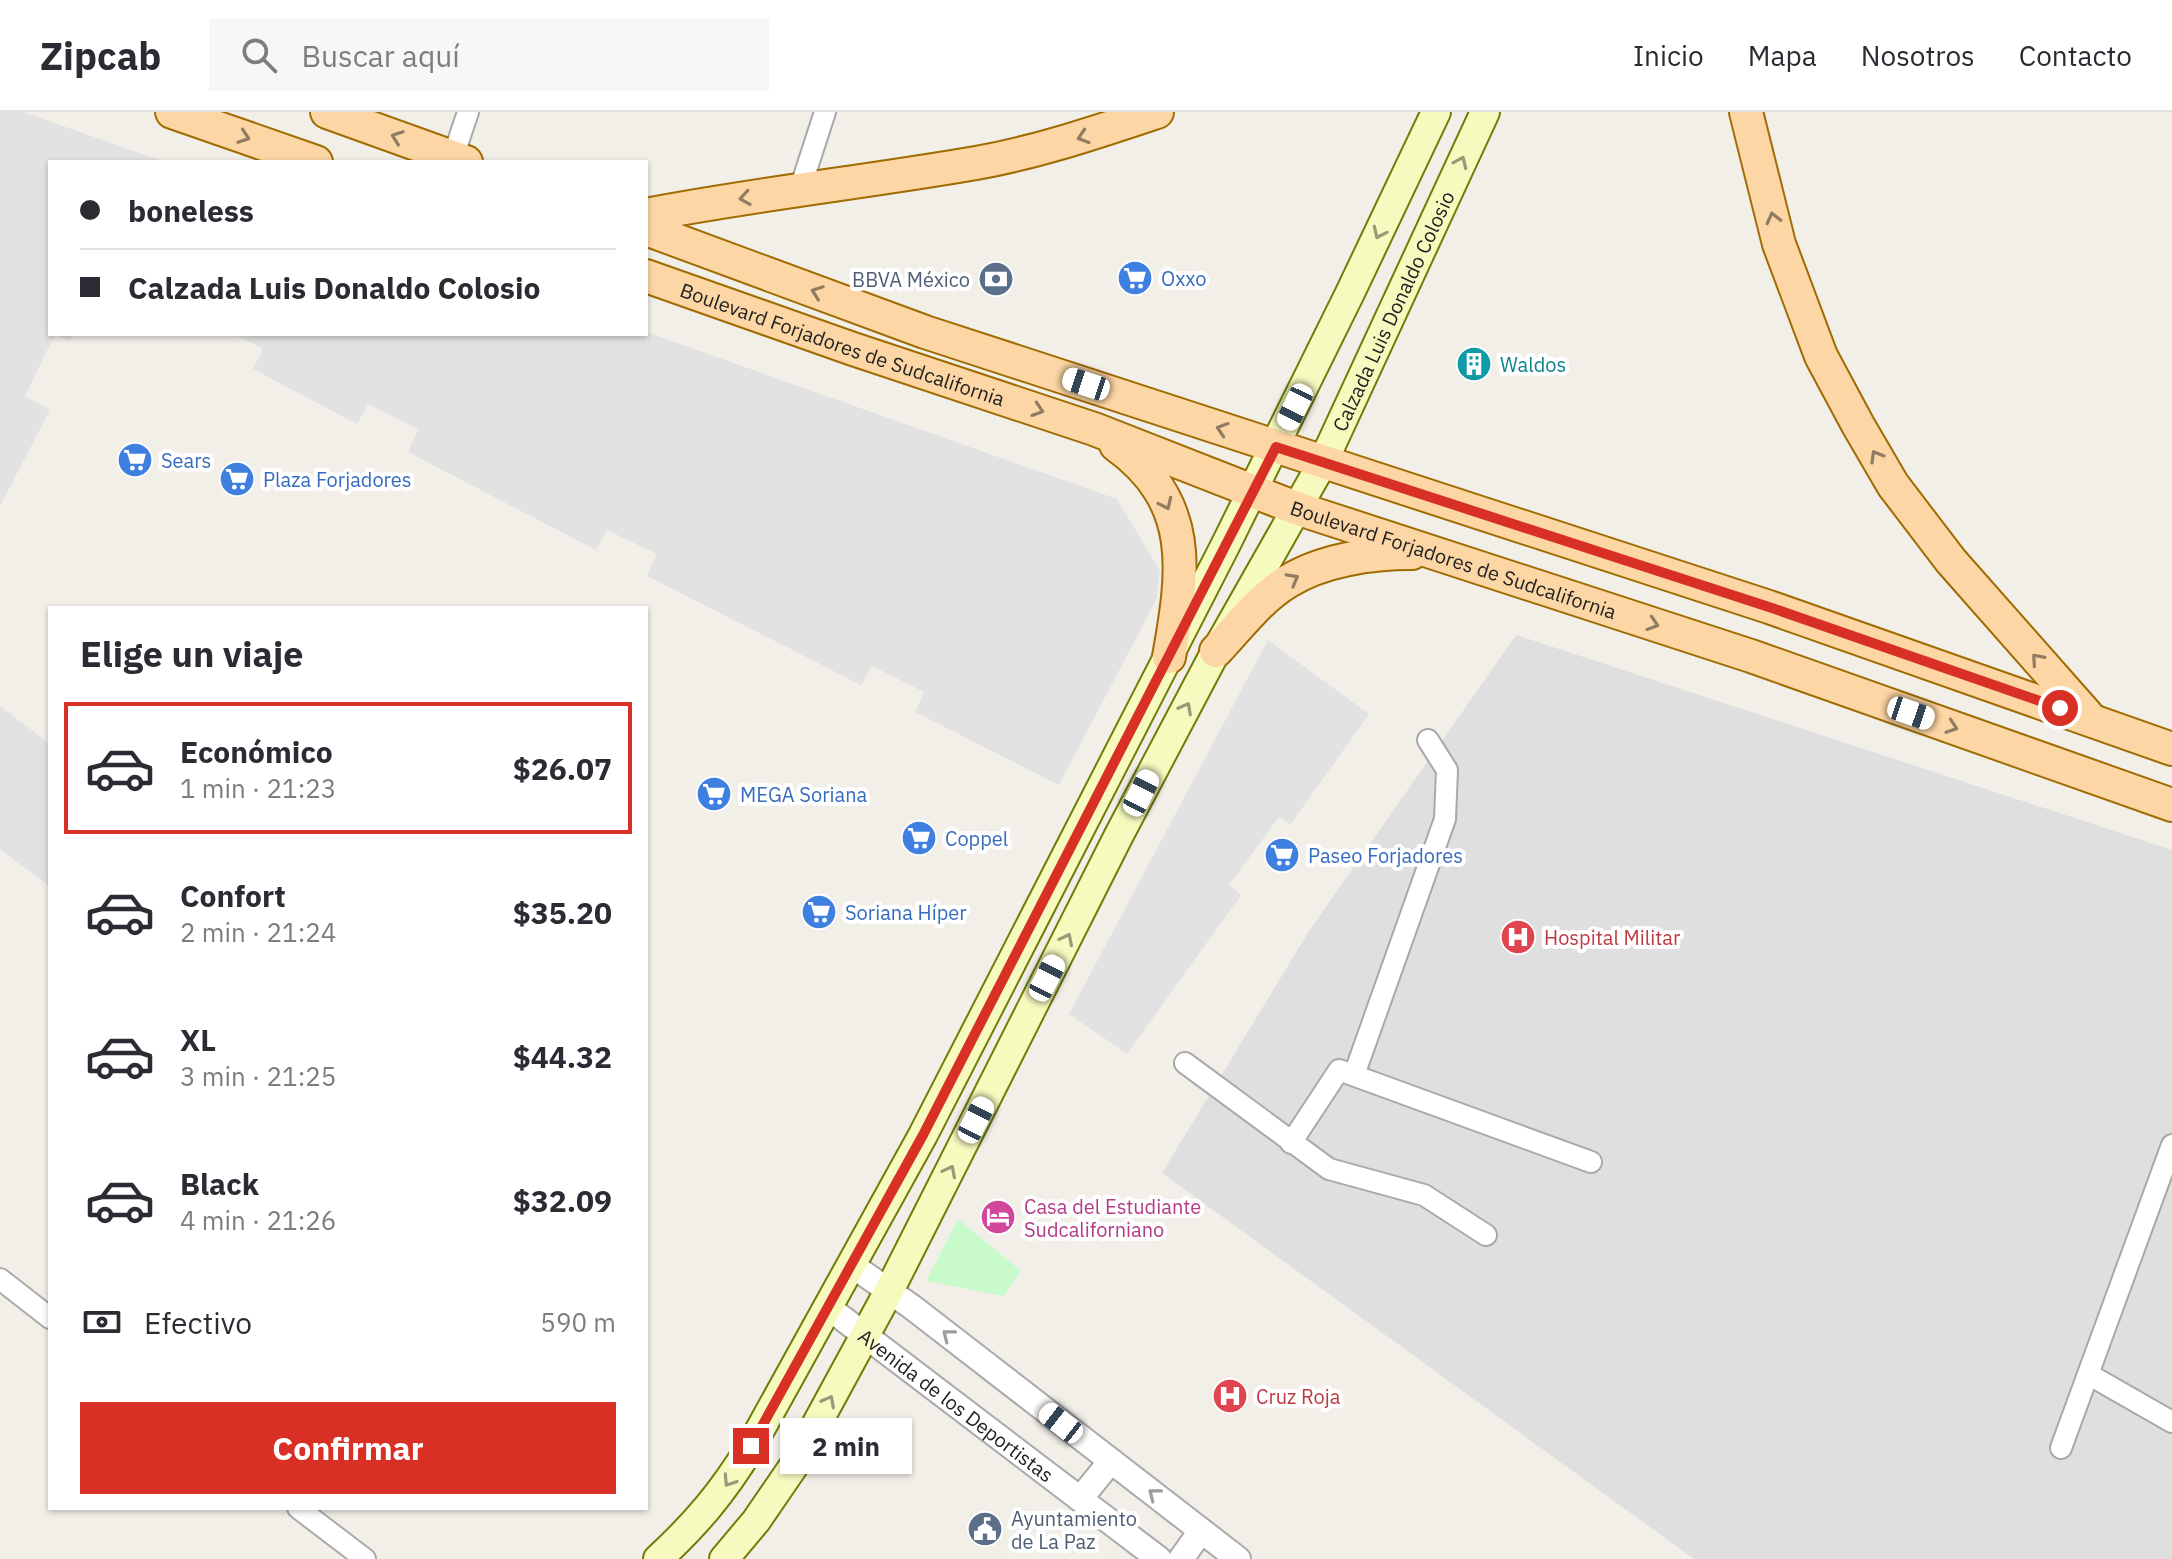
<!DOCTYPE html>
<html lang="es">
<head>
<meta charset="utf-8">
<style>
  :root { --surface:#fff; --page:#f7f7f7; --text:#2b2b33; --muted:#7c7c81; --line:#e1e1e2; --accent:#d93025 }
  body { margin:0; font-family:"IBM Plex Sans",sans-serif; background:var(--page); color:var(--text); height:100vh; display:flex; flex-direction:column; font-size:30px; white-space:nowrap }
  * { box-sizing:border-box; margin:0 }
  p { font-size:26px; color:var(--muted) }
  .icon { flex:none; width:44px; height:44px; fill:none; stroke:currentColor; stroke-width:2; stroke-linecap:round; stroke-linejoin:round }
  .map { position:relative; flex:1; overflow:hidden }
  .details { position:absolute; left:48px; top:494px; width:600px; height:904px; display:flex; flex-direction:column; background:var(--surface); border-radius:0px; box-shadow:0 2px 6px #0004 }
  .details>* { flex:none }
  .guide { position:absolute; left:48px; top:48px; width:600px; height:176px; border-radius:0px; box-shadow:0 2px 6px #0004; display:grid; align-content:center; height:176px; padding:0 32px; background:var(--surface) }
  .end { position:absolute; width:36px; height:36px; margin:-18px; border:10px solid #d93025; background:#fff; box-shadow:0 0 0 4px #fff }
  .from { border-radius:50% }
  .bubble { position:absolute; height:56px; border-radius:0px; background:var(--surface); box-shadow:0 2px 6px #0004; font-size:26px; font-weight:800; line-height:56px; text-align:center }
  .car { position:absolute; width:24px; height:48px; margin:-24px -12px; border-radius:10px; box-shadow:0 0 6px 2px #0007; background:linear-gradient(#fff 24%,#345 0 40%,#fff 0 76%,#345 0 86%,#fff 0) }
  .guide b { display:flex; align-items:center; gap:28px; height:76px; font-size:30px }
  .guide b+b { border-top:2px solid var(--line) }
  .guide i { width:20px; height:20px; background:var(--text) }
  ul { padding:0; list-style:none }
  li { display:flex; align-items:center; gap:24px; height:132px; margin:0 16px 12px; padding:0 16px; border:4px solid transparent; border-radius:0px }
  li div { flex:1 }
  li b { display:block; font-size:30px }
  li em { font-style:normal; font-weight:800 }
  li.on { border-color:var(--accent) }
  li>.icon { width:72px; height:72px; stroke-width:1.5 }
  h2 { padding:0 32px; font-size:36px; line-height:96px }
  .pay { display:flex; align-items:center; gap:20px; height:88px; padding:0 32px; font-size:30px }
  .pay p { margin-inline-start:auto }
  .primary-button { display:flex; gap:16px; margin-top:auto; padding:16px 32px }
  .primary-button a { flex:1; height:92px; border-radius:0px; background:var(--accent); color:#fff; font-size:32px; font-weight:800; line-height:92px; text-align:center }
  header { display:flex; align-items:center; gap:48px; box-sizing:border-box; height:112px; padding:0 40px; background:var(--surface); border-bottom:2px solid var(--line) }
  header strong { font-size:38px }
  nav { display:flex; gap:44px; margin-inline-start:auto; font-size:28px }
  .search { width:560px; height:72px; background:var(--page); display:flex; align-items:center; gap:20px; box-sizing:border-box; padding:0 28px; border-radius:0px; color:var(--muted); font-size:30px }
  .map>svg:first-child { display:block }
</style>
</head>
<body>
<header>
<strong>Zipcab</strong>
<div class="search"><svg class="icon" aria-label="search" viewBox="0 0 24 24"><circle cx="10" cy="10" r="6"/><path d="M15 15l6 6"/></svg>Buscar aquí</div>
<nav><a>Inicio</a><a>Mapa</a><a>Nosotros</a><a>Contacto</a></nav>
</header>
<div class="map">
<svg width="2172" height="1447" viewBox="0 0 2172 1447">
  <rect width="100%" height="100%" fill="#f2efe9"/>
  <path fill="#e0dfdf" d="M1516,523L2172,738V1447H1694L1162,1061L1309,819Z"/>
  <path fill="#c8facc" d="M958,1107L1021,1159L1003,1184L926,1169Z"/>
  <path fill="#e2e2e2" d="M0,0H23L165,50H50V222H74L70,229L55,222L25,284L50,298L0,394Z
    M646,220L1117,387L1160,459L1156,488L1059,673L915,600L924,580L872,554L861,573L647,464L657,442L607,418L596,438L408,340L418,317L368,292L357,312L253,257L263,237L234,222Z
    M1268,528L1369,602L1290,713L1279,705L1229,773L1241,783L1127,942L1069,902Z
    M0,594L50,632V775L0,737Z"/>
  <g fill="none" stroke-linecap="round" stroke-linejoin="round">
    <defs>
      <path id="minor" d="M453,45L468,0
        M800,77L825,0
        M1185,951L1329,1057L1424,1083L1486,1123
        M1354,963L1445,707L1447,658L1428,628
        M1291,1031L1339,958L1591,1050
        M0,1167L50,1206
        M2088,1262L2172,1310
        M2061,1336L2172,1033
        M298,1396L365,1447"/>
      <g id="tertiary">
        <path d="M853,1154L912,1195L1238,1447"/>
        <path id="s1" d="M829,1196L1159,1447"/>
        <path d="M1080,1387L1111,1349"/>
        <path d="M1181,1447L1201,1419"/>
      </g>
      <g id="secondary">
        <path d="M658,1447C697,1411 723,1380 751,1334L923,1023L1225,434L1350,181L1436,0"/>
        <path id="s2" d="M724,1447L756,1409L795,1352L889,1179L1119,723L1216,539L1323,350L1485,0"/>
      </g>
      <g id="primary">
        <path d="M172,0L316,50"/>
        <path d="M327,0L466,50"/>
        <path d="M1746,0L1779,132L1821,244L1858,313L1893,373L1951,449L2087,603"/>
        <path d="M646,103C755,82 866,70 976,51C1038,40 1097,20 1157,0"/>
        <path d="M646,117L925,220L1769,495L2172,637"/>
        <path id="s3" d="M646,164L853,237L1094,317L1296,396L1751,544L2172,693"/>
        <path d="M1116,333C1195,390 1184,460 1169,545"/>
        <path d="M1216,539C1238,516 1259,487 1287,470C1322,448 1371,441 1412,441"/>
      </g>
    </defs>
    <use href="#minor" stroke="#a9a9a9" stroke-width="24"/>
    <use href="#tertiary" stroke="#a9a9a9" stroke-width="28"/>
    <use href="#secondary" stroke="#707d05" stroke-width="32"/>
    <use href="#primary" stroke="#a06b00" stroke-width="36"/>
    <use href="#minor" stroke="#fff" stroke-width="20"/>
    <use href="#tertiary" stroke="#fff" stroke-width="24"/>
    <use href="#secondary" stroke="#f7fabf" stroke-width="28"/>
    <use href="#primary" stroke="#fcd6a4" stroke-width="32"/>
  </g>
  <defs><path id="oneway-chevron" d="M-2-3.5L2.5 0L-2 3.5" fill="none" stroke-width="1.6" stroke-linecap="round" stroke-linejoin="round" transform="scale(2)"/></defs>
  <g stroke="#8f7c63">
    <use href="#oneway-chevron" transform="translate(244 25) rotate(19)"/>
    <use href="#oneway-chevron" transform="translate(397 25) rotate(-160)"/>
    <use href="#oneway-chevron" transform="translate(1083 25) rotate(162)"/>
    <use href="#oneway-chevron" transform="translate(745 86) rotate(171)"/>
    <use href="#oneway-chevron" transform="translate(1773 106) rotate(-104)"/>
    <use href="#oneway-chevron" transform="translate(817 180) rotate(-160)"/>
    <use href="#oneway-chevron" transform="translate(1038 298) rotate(18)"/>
    <use href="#oneway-chevron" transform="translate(1222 317) rotate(-162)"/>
    <use href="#oneway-chevron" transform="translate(1876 344) rotate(-120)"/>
    <use href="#oneway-chevron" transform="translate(1166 392) rotate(65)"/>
    <use href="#oneway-chevron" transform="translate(1293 467) rotate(-29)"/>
    <use href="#oneway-chevron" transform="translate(1653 512) rotate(18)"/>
    <use href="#oneway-chevron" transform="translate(2037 547) rotate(-131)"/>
    <use href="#oneway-chevron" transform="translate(1952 615) rotate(19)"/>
  </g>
  <g stroke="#979978">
    <use href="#oneway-chevron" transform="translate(1461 50) rotate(-66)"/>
    <use href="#oneway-chevron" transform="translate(1379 121) rotate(115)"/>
    <use href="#oneway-chevron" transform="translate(1186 596) rotate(-62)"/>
    <use href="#oneway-chevron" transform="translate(1067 827) rotate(-63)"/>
    <use href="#oneway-chevron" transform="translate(950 1059) rotate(-63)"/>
    <use href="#oneway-chevron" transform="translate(829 1289) rotate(-62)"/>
    <use href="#oneway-chevron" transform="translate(729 1369) rotate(123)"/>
  </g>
  <g stroke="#9c9c9c">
    <use href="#oneway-chevron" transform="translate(948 1223) rotate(-142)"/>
    <use href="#oneway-chevron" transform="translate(1154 1382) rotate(-142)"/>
  </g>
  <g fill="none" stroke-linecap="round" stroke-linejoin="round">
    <path stroke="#d93025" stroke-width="10" d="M751,1334L923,1023L1276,335L1769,495L2060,596"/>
  </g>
  <defs>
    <symbol id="supermarket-disc" viewBox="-11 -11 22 22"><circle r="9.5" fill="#3f7fe0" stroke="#fff"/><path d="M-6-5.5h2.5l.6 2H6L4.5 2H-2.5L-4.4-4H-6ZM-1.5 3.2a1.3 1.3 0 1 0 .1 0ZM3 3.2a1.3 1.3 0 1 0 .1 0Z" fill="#fff"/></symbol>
    <symbol id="bank-disc" viewBox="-11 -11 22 22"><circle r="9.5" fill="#5c6f8a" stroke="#fff"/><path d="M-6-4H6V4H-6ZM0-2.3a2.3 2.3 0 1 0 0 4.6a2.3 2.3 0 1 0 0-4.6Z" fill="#fff"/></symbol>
    <symbol id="building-disc" viewBox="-11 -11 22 22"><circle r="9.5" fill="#0f9aa8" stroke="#fff"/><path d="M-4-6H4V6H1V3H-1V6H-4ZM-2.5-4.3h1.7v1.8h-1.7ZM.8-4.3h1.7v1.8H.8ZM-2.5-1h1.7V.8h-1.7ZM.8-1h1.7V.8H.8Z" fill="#fff"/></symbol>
    <symbol id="hospital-disc" viewBox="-11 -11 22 22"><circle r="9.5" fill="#e0444e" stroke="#fff"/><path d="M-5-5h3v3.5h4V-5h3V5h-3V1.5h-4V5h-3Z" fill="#fff"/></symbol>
    <symbol id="hotel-disc" viewBox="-11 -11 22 22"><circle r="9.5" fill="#d1479c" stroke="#fff"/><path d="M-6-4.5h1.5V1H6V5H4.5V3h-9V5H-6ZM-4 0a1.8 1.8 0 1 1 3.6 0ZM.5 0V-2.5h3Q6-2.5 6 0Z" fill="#fff"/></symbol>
    <symbol id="civic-disc" viewBox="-11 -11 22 22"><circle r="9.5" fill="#5c6f8a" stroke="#fff"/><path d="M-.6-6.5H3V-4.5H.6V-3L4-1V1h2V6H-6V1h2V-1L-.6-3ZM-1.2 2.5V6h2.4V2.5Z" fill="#fff"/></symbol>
  </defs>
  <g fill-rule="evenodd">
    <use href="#supermarket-disc" x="1115" y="146" width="40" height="40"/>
    <use href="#bank-disc" x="976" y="147" width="40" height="40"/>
    <use href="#building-disc" x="1454" y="232" width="40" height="40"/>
    <use href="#supermarket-disc" x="115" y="328" width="40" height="40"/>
    <use href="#supermarket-disc" x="217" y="347" width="40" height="40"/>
    <use href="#supermarket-disc" x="694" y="662" width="40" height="40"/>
    <use href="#supermarket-disc" x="899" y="706" width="40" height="40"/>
    <use href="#supermarket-disc" x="1262" y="723" width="40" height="40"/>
    <use href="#supermarket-disc" x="799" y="780" width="40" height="40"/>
    <use href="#hospital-disc" x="1498" y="805" width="40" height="40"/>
    <use href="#hotel-disc" x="978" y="1085" width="40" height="40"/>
    <use href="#hospital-disc" x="1210" y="1264" width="40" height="40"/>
    <use href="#civic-disc" x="965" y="1397" width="40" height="40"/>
  </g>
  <g text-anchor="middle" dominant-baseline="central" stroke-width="8" stroke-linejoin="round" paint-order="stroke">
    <g font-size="20" fill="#366cbe" stroke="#fff" text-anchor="start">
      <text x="1161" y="166">Oxxo</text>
      <text x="161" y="348">Sears</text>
      <text x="263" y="367">Plaza Forjadores</text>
      <text x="740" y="682">MEGA Soriana</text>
      <text x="945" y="726">Coppel</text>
      <text x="1308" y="743">Paseo Forjadores</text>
      <text x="845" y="800">Soriana Híper</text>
    </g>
    <g font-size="20" fill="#4e5e75" stroke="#fff" text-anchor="end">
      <text x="970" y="167">BBVA México</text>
      <text x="1011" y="1406" text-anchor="start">Ayuntamiento<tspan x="1011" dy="23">de La Paz</tspan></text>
    </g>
    <g font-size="20" fill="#222" stroke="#fff">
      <text stroke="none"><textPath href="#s2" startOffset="1418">Calzada Luis Donaldo Colosio</textPath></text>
      <text stroke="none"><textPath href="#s3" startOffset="208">Boulevard Forjadores de Sudcalifornia</textPath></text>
      <text stroke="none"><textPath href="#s3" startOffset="856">Boulevard Forjadores de Sudcalifornia</textPath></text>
      <text stroke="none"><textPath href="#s1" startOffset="160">Avenida de los Deportistas</textPath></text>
    </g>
    <g font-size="20" fill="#0d838f" stroke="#fff" text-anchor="start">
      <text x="1500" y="252">Waldos</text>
    </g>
    <g font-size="20" fill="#be3a42" stroke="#fff" text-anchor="start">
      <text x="1544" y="825">Hospital Militar</text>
      <text x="1256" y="1284">Cruz Roja</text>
    </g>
    <g font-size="20" fill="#b23c85" stroke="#fff" text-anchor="start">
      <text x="1024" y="1094">Casa del Estudiante<tspan x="1024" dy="23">Sudcaliforniano</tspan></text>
    </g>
  </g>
</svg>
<i class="end from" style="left:2060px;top:596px"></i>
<i class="end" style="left:751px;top:1334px"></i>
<div class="bubble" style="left:780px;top:1306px;width:132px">2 min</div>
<i class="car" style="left:1086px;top:272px;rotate:288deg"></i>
<i class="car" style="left:1295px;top:295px;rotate:206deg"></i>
<i class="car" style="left:1911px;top:601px;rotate:109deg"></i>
<i class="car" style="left:1141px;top:681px;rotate:27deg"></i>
<i class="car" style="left:1047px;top:866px;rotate:27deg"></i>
<i class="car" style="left:976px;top:1008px;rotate:27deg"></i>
<i class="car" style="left:1061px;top:1311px;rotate:308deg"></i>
<div class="guide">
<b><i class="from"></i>boneless</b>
<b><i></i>Calzada Luis Donaldo Colosio</b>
</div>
<section class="details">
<h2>Elige un viaje</h2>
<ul>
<li class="on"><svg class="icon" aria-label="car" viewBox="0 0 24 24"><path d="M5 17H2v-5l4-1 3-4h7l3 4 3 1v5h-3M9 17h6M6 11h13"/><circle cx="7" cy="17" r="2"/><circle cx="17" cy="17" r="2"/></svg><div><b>Económico</b><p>1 min · 21:23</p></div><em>$26.07</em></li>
<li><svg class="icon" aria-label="car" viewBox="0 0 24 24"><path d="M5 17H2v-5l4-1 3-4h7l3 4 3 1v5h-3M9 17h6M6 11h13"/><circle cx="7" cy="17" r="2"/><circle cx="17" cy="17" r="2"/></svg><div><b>Confort</b><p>2 min · 21:24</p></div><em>$35.20</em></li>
<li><svg class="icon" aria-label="car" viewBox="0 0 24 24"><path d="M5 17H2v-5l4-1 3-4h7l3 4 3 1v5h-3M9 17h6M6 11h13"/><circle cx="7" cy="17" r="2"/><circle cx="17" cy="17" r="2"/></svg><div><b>XL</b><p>3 min · 21:25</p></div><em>$44.32</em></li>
<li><svg class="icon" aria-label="car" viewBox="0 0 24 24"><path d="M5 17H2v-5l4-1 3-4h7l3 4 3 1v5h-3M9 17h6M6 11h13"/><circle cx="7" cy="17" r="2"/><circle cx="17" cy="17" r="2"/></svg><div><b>Black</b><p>4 min · 21:26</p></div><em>$32.09</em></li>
</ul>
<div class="pay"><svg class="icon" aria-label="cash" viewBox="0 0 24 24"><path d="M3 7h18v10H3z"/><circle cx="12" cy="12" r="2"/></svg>Efectivo<p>590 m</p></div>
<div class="primary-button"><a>Confirmar</a></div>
</section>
</div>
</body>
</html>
